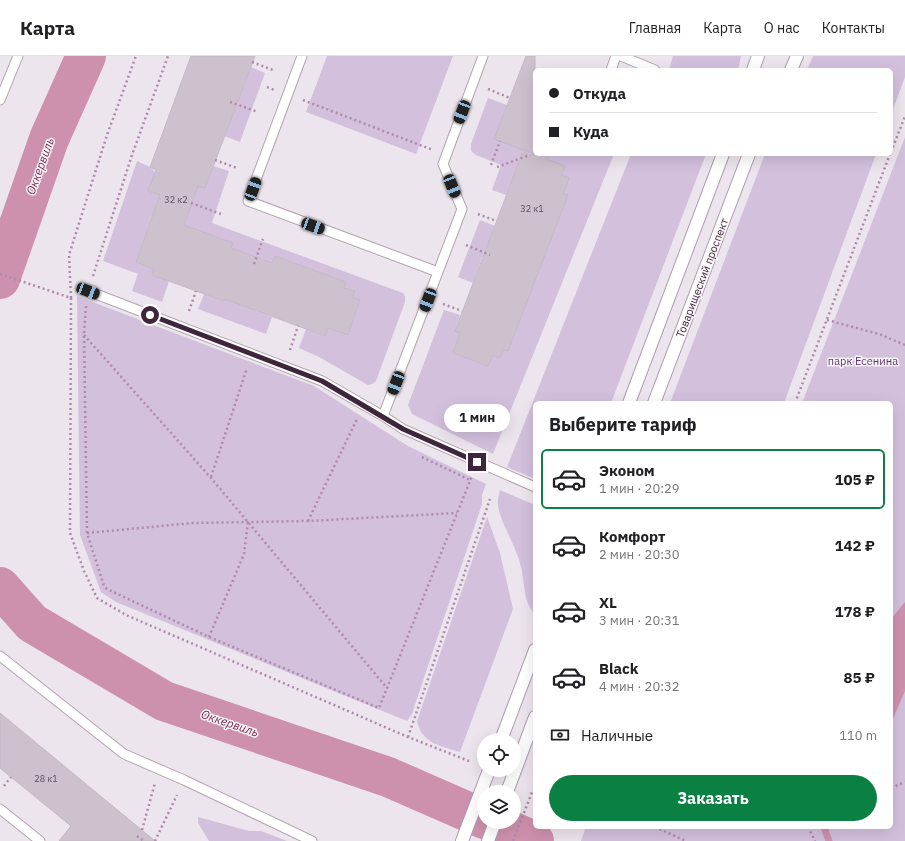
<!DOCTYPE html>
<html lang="ru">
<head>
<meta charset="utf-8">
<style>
  :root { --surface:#fff; --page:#f6f6f6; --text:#202124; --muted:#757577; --line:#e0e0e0; --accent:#0b8043 }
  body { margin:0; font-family:"IBM Plex Sans",sans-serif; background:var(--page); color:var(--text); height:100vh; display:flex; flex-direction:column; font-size:15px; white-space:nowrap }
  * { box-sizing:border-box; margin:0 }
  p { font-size:13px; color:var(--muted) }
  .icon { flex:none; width:22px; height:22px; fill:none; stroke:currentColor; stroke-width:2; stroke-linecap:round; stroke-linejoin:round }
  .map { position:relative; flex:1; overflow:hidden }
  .details { position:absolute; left:533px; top:345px; width:360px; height:428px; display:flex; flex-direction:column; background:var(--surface); border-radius:6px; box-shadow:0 4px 16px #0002 }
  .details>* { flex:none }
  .banner { position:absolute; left:533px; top:12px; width:360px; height:88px; border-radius:6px; box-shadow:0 4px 16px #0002; display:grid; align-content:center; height:88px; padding:0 16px; background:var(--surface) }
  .fabs { position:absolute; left:477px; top:677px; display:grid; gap:8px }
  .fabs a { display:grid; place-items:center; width:44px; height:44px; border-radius:50%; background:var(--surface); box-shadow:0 4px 16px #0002; font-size:20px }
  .end { position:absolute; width:18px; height:18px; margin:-9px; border:5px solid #3e253b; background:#fff; box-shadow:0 0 0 2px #fff }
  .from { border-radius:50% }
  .bubble { position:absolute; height:28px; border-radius:14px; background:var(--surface); box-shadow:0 4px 16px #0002; font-size:13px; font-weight:700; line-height:28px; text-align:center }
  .car { position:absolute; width:12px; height:24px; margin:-12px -6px; border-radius:5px; box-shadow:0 0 3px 1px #0007; background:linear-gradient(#222 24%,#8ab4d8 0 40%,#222 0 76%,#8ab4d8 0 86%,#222 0) }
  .banner b { display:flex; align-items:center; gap:14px; height:38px; font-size:15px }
  .banner b+b { border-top:1px solid var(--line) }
  .banner i { width:10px; height:10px; background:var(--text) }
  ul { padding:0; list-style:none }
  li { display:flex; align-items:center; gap:12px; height:60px; margin:0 8px 6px; padding:0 8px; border:2px solid transparent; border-radius:6px }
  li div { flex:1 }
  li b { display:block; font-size:15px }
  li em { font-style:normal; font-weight:700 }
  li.on { border-color:var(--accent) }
  li>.icon { width:36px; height:36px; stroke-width:1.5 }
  h2 { padding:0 16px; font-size:18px; line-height:48px }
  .pay { display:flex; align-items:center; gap:10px; height:44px; padding:0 16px; font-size:15px }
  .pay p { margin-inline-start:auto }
  .primary-button { display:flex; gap:8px; margin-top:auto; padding:8px 16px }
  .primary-button a { flex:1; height:46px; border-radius:24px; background:var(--accent); color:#fff; font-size:16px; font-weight:700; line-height:46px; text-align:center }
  header { display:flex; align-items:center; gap:24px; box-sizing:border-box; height:56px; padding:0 20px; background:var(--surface); border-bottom:1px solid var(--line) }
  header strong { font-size:19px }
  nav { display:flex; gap:22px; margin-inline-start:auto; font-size:14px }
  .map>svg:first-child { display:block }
</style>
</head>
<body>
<header>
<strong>Карта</strong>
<nav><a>Главная</a><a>Карта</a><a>О нас</a><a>Контакты</a></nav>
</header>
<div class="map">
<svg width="905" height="785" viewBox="0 0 905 785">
  <rect width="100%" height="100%" fill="#ede5ed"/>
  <path fill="#d3c0dd" d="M327,0H453L416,98L306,56Z
    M673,0H741L738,14H669Z
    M813,0H905V21L891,59V14H807Z
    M251,11L265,17L240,86L224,80L236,27L244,30Z
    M488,42L507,49L529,96L519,121L514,119L506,139L492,134L501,109L476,99L471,95V88Z
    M905,81V785H581L586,771H891V347H802Z
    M549,98H614L493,398L412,358L408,349L444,254L460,259L455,274L460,277L453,297L488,310L493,299L500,302L503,294L508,295L567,139L563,138L561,119L564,110L547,103Z
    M631,98H706L611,347H535V423L507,411Z
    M765,98H876L784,347H670Z
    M137,105L150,111L155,116L149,135L160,139L136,206L154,213L152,219L169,225L162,246L132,235L138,218L103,205Z
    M213,110L229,115L212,167L403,237L405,240V246L376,325L372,328L368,329L319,301L299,292L306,273L324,280L328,272L348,279L360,245L352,241L354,235L344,232L346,226L275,200L272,207L230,193L233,187L184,169L198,130L205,132Z
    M480,164L495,170L489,184L495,186L488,203L482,201L473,227L458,221Z
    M227,237L255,248L253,254L272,261L266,278L198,253L204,238L224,245Z
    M77,240L314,330L408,390L486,428L482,439V448L412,658L407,665L116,546L101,536L80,479Z
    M500,434L535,449V558C523,547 525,526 521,511C516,489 502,471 498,450C497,445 499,439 500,434Z
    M487,461L500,497L513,553L460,696C441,690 422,688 417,665Z
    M198,761L249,775H261L287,785H209L198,767Z"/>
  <path fill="#ce91ad" d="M905,546V635L891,667V563Z"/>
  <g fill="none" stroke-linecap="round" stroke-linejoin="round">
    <path stroke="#ce91ad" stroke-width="7" d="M824,771L829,785"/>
    <path stroke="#ce91ad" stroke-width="40" d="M0,223L49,83L86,0
      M0,531L32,567L164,645L388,721L484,763
      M491,766L534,785"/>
  </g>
  <path fill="#cdc1ce" stroke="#c6b8c7" d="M191,0H255L205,132L198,130L184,169L233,187L231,192L272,207L275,200L346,226L344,232L355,235L352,241L360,244L348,279L328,272L325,280L225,243L224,245L152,219L154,213L136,206L160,139L148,135L156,114L150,111Z
    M526,0H535V98H549L547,103L565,110L561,119L569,122L563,138L568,139L508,295L503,294L500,302L493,299L488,310L453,297L460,277L455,275L522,98H534L494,83Z
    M0,657L155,785H59L71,770L0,712Z"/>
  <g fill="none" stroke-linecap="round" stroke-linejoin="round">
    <defs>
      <path id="lane" d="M302,0L248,145L438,216L383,360L403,373L535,431
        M621,0L655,14
        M611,14L616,0
        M0,44L18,0
        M438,216L462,153L443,108L483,0
        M88,235L322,325L383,360
        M0,600L124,698L184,724L312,785
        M0,753L40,785"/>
      <path id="secondary" d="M753,14L758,0
        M791,14L797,0
        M629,347L723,98
        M654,347L749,98
        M501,684L535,594
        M507,736L535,661
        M462,785L489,714
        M488,785L495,766"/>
    </defs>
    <use href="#lane" stroke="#b2a4b0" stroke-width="11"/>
    <use href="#secondary" stroke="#b09baf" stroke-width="14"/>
    <path stroke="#af88ac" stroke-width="2.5" stroke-dasharray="2 3" stroke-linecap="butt" d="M252,6L273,14
      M267,31L274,34
      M488,33L510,42
      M303,44L433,94
      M230,46L258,56
      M891,96L905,60
      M215,104L237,112
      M491,109L500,85
      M497,111L527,100
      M191,147L221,158
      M478,158L496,165
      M466,189L490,199
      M254,208L263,183
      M0,218L71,242L70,477L84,515L97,542L126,559L408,681L469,705
      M93,220L132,99L168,0
      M71,242L69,199L107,79L136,0
      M443,248L462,255
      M86,250L84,278L87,477L104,530L107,533L209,581L379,652L472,420
      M189,255L196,235
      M827,264L879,278L905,289
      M84,279L211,422L387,632
      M290,294L298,270
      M795,347L890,98
      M422,401L470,424
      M211,421L247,312
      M308,465L357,363
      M87,477L193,467L308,465L457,457
      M209,581L244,498L248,466
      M408,681L490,443
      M4,730L11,721
      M891,732L905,726
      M655,771L686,785
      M808,771L815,785
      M142,774L155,727
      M137,780L144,785
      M155,785L177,739
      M513,785L532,736L535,734"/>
    <use href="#lane" stroke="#fff" stroke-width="9"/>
    <use href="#secondary" stroke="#fff" stroke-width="12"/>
  </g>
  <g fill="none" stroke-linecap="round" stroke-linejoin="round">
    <path stroke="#3e253b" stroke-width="5" d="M150,259L322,325L403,373L477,406"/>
  </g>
  <g text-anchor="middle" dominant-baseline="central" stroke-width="3" stroke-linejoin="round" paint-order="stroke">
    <g font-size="9" fill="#624c60">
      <text x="176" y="143">32 к2</text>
      <text x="532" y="152">32 к1</text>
      <text x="46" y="722">28 к1</text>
    </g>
    <g font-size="11" fill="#3e253b" stroke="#f9f6fa">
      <text transform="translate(702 222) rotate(-69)">Товарищеский проспект</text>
    </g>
    <g font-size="11" fill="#643273" stroke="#f9f6fa">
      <text x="863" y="305">парк Есенина</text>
    </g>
    <g font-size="12" font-style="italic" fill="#772248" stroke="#f9f6fa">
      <text transform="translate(40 110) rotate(-70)">Оккервиль</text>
      <text transform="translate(230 667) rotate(19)">Оккервиль</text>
    </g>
  </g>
</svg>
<div class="fabs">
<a><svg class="icon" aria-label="locate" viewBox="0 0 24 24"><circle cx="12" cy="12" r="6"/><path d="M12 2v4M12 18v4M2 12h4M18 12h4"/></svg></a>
<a><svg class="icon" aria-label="layers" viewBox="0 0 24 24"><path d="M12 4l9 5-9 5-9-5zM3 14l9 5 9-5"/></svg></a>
</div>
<i class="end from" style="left:150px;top:259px"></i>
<i class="end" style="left:477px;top:406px"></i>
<div class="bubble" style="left:444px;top:348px;width:66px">1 мин</div>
<i class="car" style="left:462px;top:56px;rotate:201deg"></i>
<i class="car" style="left:452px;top:130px;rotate:158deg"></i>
<i class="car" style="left:253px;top:133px;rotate:20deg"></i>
<i class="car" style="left:313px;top:170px;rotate:110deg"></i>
<i class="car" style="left:88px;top:235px;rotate:111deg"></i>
<i class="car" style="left:428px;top:244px;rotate:201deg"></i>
<i class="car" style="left:396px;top:327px;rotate:201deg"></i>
<div class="banner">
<b><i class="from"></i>Откуда</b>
<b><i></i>Куда</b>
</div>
<section class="details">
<h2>Выберите тариф</h2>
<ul>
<li class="on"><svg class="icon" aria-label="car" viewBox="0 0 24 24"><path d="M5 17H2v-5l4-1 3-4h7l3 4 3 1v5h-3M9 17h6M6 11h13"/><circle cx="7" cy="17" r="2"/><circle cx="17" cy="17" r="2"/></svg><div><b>Эконом</b><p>1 мин · 20:29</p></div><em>105 ₽</em></li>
<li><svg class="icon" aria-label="car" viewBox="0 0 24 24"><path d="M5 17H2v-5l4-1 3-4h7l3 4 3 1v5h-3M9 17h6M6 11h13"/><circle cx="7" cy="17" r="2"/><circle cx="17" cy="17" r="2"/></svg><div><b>Комфорт</b><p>2 мин · 20:30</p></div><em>142 ₽</em></li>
<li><svg class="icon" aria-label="car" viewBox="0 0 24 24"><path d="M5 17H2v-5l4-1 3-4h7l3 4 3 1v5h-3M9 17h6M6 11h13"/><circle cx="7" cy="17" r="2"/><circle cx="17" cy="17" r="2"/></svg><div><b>XL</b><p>3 мин · 20:31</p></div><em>178 ₽</em></li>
<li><svg class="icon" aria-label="car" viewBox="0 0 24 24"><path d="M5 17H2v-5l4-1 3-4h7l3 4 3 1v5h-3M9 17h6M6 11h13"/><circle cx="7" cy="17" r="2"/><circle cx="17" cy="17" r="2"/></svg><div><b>Black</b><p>4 мин · 20:32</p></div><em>85 ₽</em></li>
</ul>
<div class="pay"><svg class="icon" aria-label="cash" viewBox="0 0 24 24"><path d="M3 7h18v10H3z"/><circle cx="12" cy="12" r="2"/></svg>Наличные<p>110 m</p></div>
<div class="primary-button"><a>Заказать</a></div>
</section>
</div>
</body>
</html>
